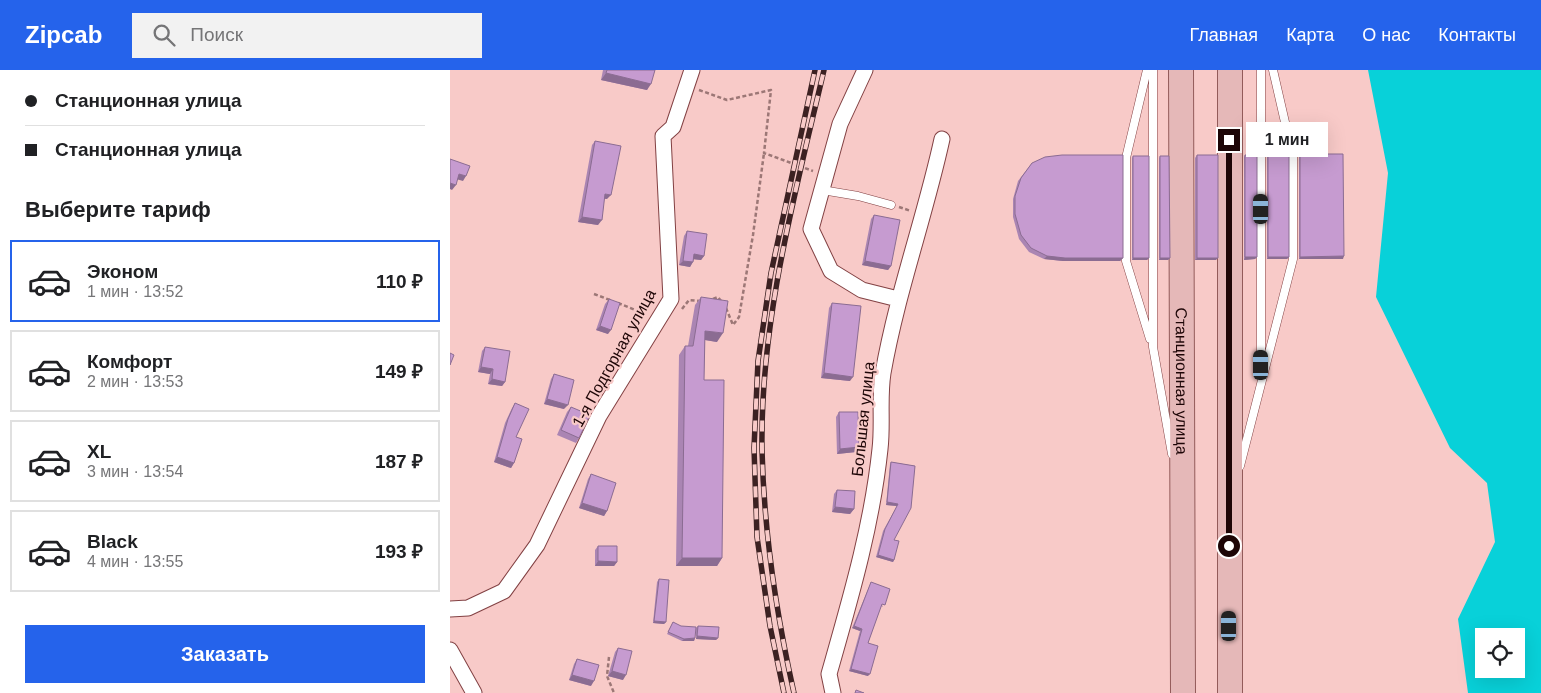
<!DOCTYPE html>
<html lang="ru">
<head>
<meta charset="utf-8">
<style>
  :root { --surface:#fff; --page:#f2f2f2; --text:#202124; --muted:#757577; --line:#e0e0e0; --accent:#2563eb }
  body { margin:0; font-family:Arial,sans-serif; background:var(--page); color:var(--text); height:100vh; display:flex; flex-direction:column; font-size:19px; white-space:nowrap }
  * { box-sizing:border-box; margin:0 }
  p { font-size:16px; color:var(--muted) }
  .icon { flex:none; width:28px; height:28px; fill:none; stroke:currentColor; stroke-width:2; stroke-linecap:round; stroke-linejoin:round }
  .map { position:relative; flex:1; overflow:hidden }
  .drawer { display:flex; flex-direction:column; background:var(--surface); width:450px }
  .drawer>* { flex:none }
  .guide { display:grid; align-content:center; height:110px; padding:0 25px; background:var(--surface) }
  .fabs { position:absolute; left:1025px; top:558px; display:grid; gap:10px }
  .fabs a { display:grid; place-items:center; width:50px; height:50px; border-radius:0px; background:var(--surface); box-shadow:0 5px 20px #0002; font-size:25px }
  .end { position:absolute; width:22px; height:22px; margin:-11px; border:6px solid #1d0506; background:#fff; box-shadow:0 0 0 2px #fff }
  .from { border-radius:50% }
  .bubble { position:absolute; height:35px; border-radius:0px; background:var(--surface); box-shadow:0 5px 20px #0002; font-size:16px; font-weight:700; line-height:35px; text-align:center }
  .car { position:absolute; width:15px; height:30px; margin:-15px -8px; border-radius:6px; box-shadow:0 0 4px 1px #0007; background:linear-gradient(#222 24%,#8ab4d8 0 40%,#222 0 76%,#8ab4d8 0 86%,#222 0) }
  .guide b { display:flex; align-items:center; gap:18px; height:48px; font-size:19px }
  .guide b+b { border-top:1px solid var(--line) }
  .guide i { width:12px; height:12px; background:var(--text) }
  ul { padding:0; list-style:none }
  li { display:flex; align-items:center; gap:15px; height:82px; margin:0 10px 8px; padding:0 15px; border:2px solid var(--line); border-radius:0px }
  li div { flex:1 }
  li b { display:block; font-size:19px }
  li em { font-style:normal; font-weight:700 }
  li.current { border-color:var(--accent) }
  li>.icon { width:45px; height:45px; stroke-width:1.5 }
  h2 { padding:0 25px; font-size:22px; line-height:60px }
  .primary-button { display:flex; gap:10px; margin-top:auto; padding:10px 25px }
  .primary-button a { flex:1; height:58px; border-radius:0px; background:var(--accent); color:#fff; font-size:20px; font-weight:700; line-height:58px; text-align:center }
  header { display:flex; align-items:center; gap:30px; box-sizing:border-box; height:70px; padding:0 25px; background:var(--accent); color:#fff }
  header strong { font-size:24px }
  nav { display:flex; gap:28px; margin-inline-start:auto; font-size:18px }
  .search { width:350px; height:45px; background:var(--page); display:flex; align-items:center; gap:12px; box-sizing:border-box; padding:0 18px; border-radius:0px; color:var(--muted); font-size:19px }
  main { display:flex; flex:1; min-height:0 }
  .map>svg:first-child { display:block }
</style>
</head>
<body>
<header>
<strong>Zipcab</strong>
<div class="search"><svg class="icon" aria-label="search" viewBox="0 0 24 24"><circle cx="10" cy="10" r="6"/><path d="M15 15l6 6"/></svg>Поиск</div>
<nav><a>Главная</a><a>Карта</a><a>О нас</a><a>Контакты</a></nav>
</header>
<main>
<section class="drawer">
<div class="guide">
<b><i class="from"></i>Станционная улица</b>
<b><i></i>Станционная улица</b>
</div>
<h2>Выберите тариф</h2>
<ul>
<li class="current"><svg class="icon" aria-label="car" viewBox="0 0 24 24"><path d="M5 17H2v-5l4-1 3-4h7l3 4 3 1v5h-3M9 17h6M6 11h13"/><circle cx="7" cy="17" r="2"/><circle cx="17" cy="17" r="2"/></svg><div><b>Эконом</b><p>1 мин · 13:52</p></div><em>110 ₽</em></li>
<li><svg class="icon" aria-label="car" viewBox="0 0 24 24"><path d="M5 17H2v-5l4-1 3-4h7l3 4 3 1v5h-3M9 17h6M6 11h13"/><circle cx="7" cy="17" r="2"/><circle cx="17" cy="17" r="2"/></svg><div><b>Комфорт</b><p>2 мин · 13:53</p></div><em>149 ₽</em></li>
<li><svg class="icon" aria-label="car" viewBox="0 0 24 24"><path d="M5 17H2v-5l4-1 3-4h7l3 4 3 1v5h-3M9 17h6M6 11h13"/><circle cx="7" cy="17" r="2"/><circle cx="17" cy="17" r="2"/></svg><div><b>XL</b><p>3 мин · 13:54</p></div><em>187 ₽</em></li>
<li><svg class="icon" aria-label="car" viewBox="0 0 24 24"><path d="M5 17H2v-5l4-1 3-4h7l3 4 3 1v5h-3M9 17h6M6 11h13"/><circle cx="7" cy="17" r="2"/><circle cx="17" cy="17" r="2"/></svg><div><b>Black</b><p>4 мин · 13:55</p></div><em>193 ₽</em></li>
</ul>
<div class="primary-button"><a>Заказать</a></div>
</section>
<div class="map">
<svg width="1091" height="623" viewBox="0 0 1091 623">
  <rect width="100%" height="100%" fill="#f8cac8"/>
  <path fill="#08d1d9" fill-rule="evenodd" d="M918,0H1091V623H1018L1008,549L1045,472L1037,413L1000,378L926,227L938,103ZM1034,566H1066V599H1034Z"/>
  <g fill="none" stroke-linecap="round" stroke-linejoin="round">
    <defs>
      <path id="lane" d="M697,0L676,88V191L700,269
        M703,0V277L722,384
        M811,0V301
        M372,120L408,126L441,135
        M790,396L843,189V87L823,0"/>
      <path id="street" d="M415,0L390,54L361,159L381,201L412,220L448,229
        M0,539L18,538L54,521L87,475L149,346L221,229L213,66L223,57L242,0
        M0,580L24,623
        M383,623L379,604C400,530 422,456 430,379C433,354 429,328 433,303C447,223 475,147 492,69"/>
      <g id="primary">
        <path id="s1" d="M731,0L733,623"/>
        <path d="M780,0V623"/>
      </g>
    </defs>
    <use href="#lane" stroke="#824143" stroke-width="9"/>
    <use href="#street" stroke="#824143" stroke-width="17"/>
    <use href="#primary" stroke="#935b5a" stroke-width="26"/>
    <path stroke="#9c7776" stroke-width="2.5" stroke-dasharray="4 2.5" stroke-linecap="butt" d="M249,20L277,30L321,20L314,83L363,101
      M449,137L461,141
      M144,224L160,230
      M263,229L268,227L271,231
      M168,233L195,244
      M276,238L283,255L289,247L303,165L314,83
      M232,239L239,230L250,231
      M159,587L157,606L164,623"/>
    <use href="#lane" stroke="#fff" stroke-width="8"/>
    <use href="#street" stroke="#fff" stroke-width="15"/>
    <use href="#primary" stroke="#e5b8b8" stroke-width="24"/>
    <defs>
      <path id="rail" d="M334,623L320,556L307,467L304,378L308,291L321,203L365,0
        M344,623C326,543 314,462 312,380C310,251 345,124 374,0"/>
    </defs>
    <use href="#rail" stroke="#3c2122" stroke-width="5.5"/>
    <use href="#rail" stroke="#f8cac8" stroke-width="4" stroke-dasharray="11" stroke-linecap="butt"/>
  </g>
  <path fill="#aa85b3" d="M153,0H205L197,20L151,10Z
    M145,71L157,129H154L148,155L128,152L142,75Z
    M850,84L893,189H849V87Z
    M747,85L766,190H745V88Z
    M795,85L807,187L805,189L794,190V87Z
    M818,85L839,187L837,189H817V87Z
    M683,86L699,188L697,190H682V88Z
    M710,86L720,188L718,190H709V88Z
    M582,93L673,188L670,191H613L594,189L579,182L569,169L563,147V129L568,111Z
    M424,145L441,196L438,200L412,195L421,149Z
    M237,161L254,186L251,190L244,189L240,197L229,195L234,166Z
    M251,227L267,272L255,270L254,310L272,488L267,496H226L229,285L235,276H238L245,235Z
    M159,229L158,264L146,260L155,234Z
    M382,233L400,311L371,308L379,238Z
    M35,277L55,312L52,316L38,314L40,304L28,302L32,281Z
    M104,304L114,339L94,334L101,309Z
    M65,333L66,367L64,393L61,398L44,392L55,353L62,338Z
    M121,337L129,368L126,373L107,365L117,342Z
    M389,342L409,377L406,382L387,384L386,347Z
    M441,392L465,396L444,470V490L443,492L426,487L433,461L447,436L436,435L440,394Z
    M141,404L157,441L154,446L129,438L138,409Z
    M387,420L404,439L400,444L382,442L384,424Z
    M148,476L167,492L164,496H145V480Z
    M209,509L216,552L214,554L203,553L207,512Z
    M421,512L433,537L431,536L418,573V606L399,601L410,561L402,558Z
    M223,552L245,568L244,571H232L217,564Z
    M248,556L268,568L266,570L246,569V558Z
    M168,578L173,610L158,606L165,582Z
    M127,589L141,616L119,610L124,594Z"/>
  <path fill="#8b6c92" d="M156,3L201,14L197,20L151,10Z
    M9,104L16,106L13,111L6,109Z
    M0,113L6,115L2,120L0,119Z
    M155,124L161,125L157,129L152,128Z
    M132,147L152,150L148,155L128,152Z
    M244,184L254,186L251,190L241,189Z
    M597,186L673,188L670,191H613L594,189Z
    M894,186L893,189H849L850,187Z
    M795,187H807L805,189L794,190Z
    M818,187H839L837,189H817Z
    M683,188H699L697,190H682Z
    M710,188H720L718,190H709Z
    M747,188H768L766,190H745Z
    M233,191L243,192L240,197L229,195Z
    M415,191L441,196L438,200L412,195Z
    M150,256L161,260L158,264L146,260Z
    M255,261L273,263L267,272L249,269Z
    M31,297L43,299L40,304L28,302Z
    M374,303L403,307L400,311L371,308Z
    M42,309L55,312L52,316L38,314Z
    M97,329L118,335L114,339L94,334Z
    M409,377L406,382L387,384L390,379Z
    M47,387L64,393L61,398L44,392Z
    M437,432L448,434L447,436L436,435Z
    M132,433L157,441L154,446L129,438Z
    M385,437L404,439L400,444L382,442Z
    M428,485L444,490L443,492L426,487Z
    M232,488H272L267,496H226Z
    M148,491L167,492L164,496H145Z
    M204,551L216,552L214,554L203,553Z
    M404,556L412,559L410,561L402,558Z
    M247,566L268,568L266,570L246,569Z
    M245,568L244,571H232L234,569Z
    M401,599L420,604L418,606L399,601Z
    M162,601L176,605L173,610L158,606Z
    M122,605L144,611L141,616L119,610Z"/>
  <path fill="#c69bd0" stroke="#8b6c92" d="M157,0H205L201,14L156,3Z
    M145,71L171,76L161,125L155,124L152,150L132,147Z
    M850,84H893L894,186L850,187Z
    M612,85H673V188H615L597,186L581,178L571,165L565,144V126L571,108L582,93L595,87Z
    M747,85H768V188H747Z
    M795,85H807V187H795Z
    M818,85H839V187H818Z
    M683,86H699V188H683Z
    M710,86H719L720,188H710Z
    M0,89L20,96L16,106L9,104L6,115L0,113Z
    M424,145L450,150L441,196L415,191Z
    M237,161L257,164L254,186L244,184L243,192L233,191Z
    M251,227L278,231L273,263L255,261L254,310H274L272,488H232L235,276H243Z
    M159,229L170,233L161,260L150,256Z
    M382,233L411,236L403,307L374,303Z
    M35,277L60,281L55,312L42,309L43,299L31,297Z
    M0,283L4,285L0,295Z
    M104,304L124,310L118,335L97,329Z
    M65,333L79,339L66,367L72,369L64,393L47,387L58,349Z
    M121,337L140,345L129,368L111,360Z
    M389,342H408L409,377L390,379Z
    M441,392L465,396L461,438L444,470L449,471L444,490L428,485L435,459L448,434L437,432Z
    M141,404L166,413L157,441L132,433Z
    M387,420L405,421L404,439L385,437Z
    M148,476H167V492L148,491Z
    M209,509L219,510L216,552L204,551Z
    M421,512L440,519L435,535L432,534L418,573L428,576L420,604L401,599L412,559L404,556Z
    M223,552L231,556L246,557L245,568L234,569L218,562Z
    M248,556L269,557L268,568L247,566Z
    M168,578L182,581L176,605L162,601Z
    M127,589L149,595L144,611L122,605Z
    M406,620L414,623H405Z"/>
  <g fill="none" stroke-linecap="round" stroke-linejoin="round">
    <path stroke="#1d0506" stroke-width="6" d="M779,476V70"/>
  </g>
  <g text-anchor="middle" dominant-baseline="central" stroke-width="4.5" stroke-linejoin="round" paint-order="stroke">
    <g font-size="16" fill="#1d0506" stroke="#f8cac8">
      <text transform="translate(164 288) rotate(-61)">1-я Подгорная улица</text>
      <text stroke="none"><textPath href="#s1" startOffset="311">Станционная улица</textPath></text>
      <text transform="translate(413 349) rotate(-84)">Большая улица</text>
    </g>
  </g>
</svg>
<div class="fabs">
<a><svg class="icon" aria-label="locate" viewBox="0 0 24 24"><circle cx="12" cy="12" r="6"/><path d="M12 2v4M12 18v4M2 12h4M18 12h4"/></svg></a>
</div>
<i class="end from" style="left:779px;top:476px"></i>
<i class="end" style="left:779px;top:70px"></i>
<div class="bubble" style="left:796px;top:52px;width:82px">1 мин</div>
<i class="car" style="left:811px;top:139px;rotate:0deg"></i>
<i class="car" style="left:811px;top:295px;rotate:0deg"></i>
<i class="car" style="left:779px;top:556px;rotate:0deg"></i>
</div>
</main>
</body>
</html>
